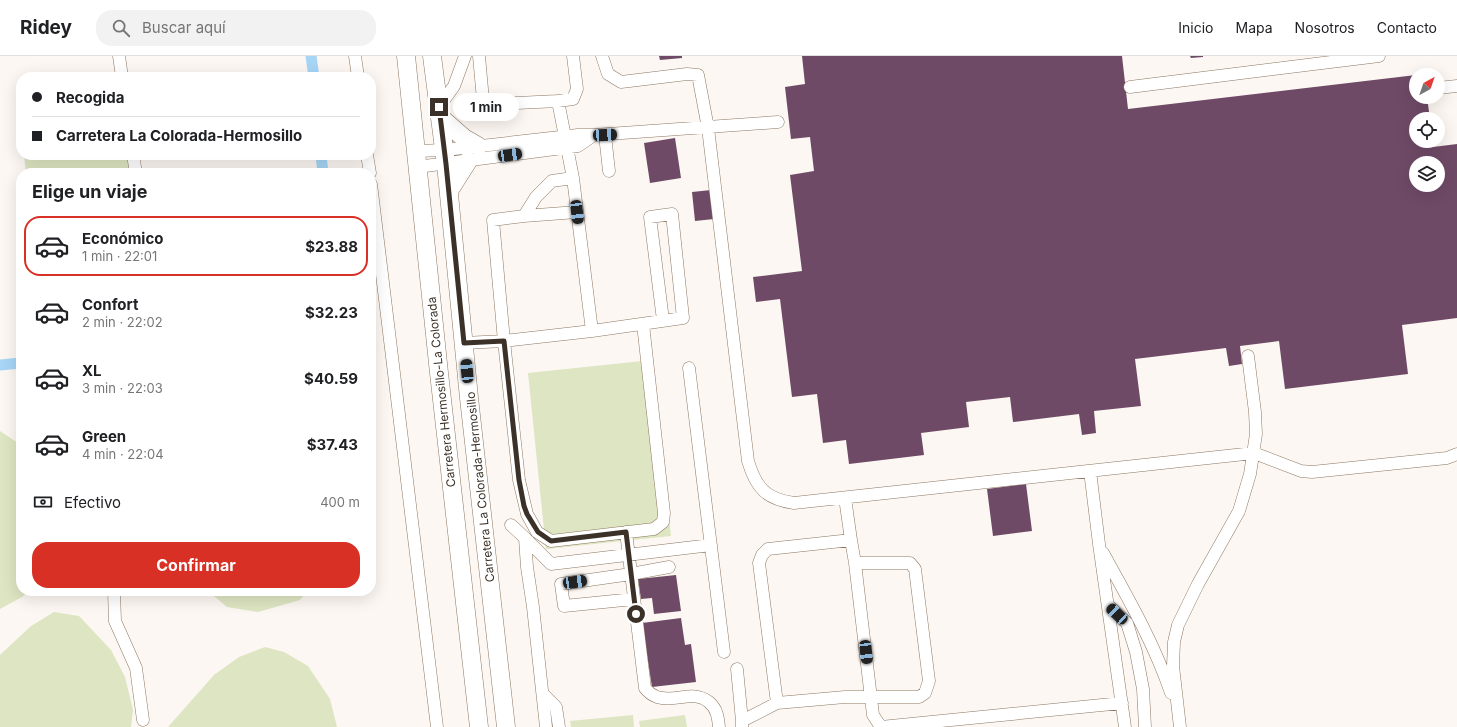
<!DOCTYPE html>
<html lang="es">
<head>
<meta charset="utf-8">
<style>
  :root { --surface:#fff; --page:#f2f2f2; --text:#202124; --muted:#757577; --line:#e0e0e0; --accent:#d93025 }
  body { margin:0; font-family:Inter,sans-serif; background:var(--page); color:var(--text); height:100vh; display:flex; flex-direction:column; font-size:15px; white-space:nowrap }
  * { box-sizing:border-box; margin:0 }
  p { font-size:13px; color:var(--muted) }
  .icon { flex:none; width:22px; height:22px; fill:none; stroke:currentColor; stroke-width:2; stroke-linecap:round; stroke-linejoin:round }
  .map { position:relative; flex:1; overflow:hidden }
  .details { position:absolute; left:16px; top:112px; width:360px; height:428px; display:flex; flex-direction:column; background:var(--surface); border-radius:16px; box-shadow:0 4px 16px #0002 }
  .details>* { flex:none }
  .guide { position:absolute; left:16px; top:16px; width:360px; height:88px; border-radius:16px; box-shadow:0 4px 16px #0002; display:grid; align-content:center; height:88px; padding:0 16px; background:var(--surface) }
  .needle { width:26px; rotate:40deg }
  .tools { position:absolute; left:1409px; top:12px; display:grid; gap:8px }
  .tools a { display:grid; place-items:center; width:36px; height:36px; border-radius:50%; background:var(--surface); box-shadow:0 4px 16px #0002; font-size:20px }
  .end { position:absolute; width:18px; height:18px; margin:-9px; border:5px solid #3b3128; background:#fff; box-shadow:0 0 0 2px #fff }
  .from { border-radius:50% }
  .bubble { position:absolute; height:28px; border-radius:14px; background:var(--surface); box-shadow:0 4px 16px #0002; font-size:13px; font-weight:700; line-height:28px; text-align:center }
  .car { position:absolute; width:12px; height:24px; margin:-12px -6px; border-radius:5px; box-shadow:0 0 3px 1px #0007; background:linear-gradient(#222 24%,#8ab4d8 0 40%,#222 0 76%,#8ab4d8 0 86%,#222 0) }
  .guide b { display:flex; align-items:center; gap:14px; height:38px; font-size:15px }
  .guide b+b { border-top:1px solid var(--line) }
  .guide i { width:10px; height:10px; background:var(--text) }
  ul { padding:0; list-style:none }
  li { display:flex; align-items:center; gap:12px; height:60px; margin:0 8px 6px; padding:0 8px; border:2px solid transparent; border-radius:16px }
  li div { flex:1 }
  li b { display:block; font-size:15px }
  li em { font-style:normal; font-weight:700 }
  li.on { border-color:var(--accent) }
  li>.icon { width:36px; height:36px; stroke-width:1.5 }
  h2 { padding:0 16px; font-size:18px; line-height:48px }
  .pay { display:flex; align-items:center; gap:10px; height:44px; padding:0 16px; font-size:15px }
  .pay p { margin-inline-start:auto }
  .cta { display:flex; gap:8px; margin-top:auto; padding:8px 16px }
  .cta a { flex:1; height:46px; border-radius:16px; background:var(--accent); color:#fff; font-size:16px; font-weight:700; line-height:46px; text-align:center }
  header { display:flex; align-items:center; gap:24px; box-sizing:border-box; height:56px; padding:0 20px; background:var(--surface); border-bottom:1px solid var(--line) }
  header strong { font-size:19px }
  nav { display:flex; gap:22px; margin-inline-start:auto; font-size:14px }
  .search { width:280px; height:36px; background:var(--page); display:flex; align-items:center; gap:10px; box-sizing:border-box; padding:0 14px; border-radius:16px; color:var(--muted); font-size:15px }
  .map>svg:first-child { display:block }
</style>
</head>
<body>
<header>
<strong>Ridey</strong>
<div class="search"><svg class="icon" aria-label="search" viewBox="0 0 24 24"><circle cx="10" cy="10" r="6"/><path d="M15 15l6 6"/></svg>Buscar aquí</div>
<nav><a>Inicio</a><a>Mapa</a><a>Nosotros</a><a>Contacto</a></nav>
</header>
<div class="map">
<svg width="1457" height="671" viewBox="0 0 1457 671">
  <rect width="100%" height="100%" fill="#fcf7f2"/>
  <path fill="#dee5c2" d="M24,99H128L131,117H26Z
    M652,304L671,480L546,493L528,317Z
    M0,375L21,389V535H29L22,541L0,553Z
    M208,535H307L300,544L258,556L227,551Z
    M54,556L79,560L111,594L125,621L133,654L131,671H0V599L31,570Z
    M265,591L284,596L308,610L330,643L337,671H168L214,619L239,601Z
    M633,659L634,671H571L570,665Z
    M685,659L687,671H640L639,665Z"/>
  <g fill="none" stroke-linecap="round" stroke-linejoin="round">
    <path stroke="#a7d5f6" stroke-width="11" d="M311,0L314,21
      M321,99L323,117
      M0,309L21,307"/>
  </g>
  <path fill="#6f4a67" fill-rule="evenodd" d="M659,0H682V2L660,4Z
    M802,0H1122L1128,53L1416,19V41H1427L1430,63H1416V85H1432L1433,91L1457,88V262L1402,269L1408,318L1285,333L1279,285L1240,290L1242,308L1229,310L1226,292L1135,303L1141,350L1094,355L1096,377L1082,379L1079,358L1013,366L1010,341L966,346L969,371L921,377L924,399L849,408L846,384L823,387L817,338L792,341L780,243L756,246L753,221L802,215L790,119L814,115L810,81L791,83L785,31L805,28ZM1416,107H1438V129H1416Z
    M1190,0H1203V1L1191,2Z
    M675,82L681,122L650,127L644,87Z
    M711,134L714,163L695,165L692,136Z
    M1026,428L1032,475L993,480L987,433Z
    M676,519L681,555L654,558L652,542L641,543L638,523Z
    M681,562L685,589L691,588L696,626L652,631L642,567Z"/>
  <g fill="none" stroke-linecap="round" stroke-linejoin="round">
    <defs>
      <path id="minor" d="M119,0L122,21
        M355,0L358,21
        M479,0L483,44L486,49L491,52L517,47L558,45L573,43L577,33L573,0
        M602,0L608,18L621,26L687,18L698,19L708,72L748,405C756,432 766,443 794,447L1254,397L1301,415L1312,416L1447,402L1457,398
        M1130,31L1379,0
        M1438,32L1457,30
        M558,45L573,122L592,275
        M439,51L454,30L465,0
        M594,79L778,66
        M605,79L609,115
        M416,95L445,94L578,79H594L578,90L417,111
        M133,99L136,117
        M367,99L370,117
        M573,122L552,125L536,141L524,160L493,164L504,285L592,275L683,262L672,158L650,161L663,264
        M371,128L437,671
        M524,160L577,156
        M464,287L504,285L519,424L527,458L537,476L551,485L654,473L663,466L664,457L643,268
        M689,312L724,596
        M1090,415L1099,488L1125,671
        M845,442L851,484
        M511,469L525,482L527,511L533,551L546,671
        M626,476L645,632C648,636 652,639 657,641C676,647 692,633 709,646C717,653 718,661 719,671
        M525,482L551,508L711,489
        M1103,497C1128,542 1154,587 1171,637
        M855,507L873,659L881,671L1122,647
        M114,535L115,565L136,612L143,664
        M634,543L564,550L561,528L631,518L669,511
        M1108,549L1127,567L1136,596L1143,633L1145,671
        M737,613L742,665
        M543,638L556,651L559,671
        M742,671V665L777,647L845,641H919L925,637L929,625L915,513L910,507H855L851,484L768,493L762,499L759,507L777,647
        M1180,671L1173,610L1174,586L1178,569L1198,528L1239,455L1250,418L1256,378L1255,356L1248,300"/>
      <path id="highway" d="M406,0L439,317L479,671
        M432,0L446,108L469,342L506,671
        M440,61L464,82L478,90
        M449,135L468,105"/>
    </defs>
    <use href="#minor" stroke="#8d7762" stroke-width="13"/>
    <use href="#highway" stroke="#8d7762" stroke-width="19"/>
    <use href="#minor" stroke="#fff" stroke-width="12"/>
    <use href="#highway" stroke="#fff" stroke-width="18"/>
  </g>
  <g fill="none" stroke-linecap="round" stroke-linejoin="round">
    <path stroke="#3b3128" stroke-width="5" d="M439,51L446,108L464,287L504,285L519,424L524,450L527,458L538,476L551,485L626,476L636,558"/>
  </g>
  <g text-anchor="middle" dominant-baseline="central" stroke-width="4" stroke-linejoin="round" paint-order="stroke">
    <g font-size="12" fill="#3b3128" stroke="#fff">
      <text transform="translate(441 336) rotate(-96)">Carretera Hermosillo-La Colorada</text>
      <text transform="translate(480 431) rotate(-96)">Carretera La Colorada-Hermosillo</text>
    </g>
  </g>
</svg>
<div class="tools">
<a><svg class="needle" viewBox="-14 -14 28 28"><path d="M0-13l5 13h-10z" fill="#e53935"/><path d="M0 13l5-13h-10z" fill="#757577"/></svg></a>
<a><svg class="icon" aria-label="locate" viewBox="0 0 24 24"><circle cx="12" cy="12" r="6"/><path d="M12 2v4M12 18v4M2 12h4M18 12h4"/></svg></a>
<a><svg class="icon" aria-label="layers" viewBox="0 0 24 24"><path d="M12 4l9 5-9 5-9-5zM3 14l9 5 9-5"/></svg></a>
</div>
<i class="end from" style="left:636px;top:558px"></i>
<i class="end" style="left:439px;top:51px"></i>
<div class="bubble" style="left:453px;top:37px;width:66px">1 min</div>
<i class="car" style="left:605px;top:79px;rotate:87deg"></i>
<i class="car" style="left:510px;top:99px;rotate:82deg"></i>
<i class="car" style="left:577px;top:156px;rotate:173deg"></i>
<i class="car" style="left:467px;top:315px;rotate:355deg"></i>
<i class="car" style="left:575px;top:526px;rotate:82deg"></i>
<i class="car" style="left:1117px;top:558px;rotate:313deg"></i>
<i class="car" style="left:866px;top:596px;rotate:173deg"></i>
<div class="guide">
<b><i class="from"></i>Recogida</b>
<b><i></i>Carretera La Colorada-Hermosillo</b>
</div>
<section class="details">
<h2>Elige un viaje</h2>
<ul>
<li class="on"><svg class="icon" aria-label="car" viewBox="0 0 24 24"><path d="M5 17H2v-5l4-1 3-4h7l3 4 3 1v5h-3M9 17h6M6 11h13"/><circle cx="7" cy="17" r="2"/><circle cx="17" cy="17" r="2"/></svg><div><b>Económico</b><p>1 min · 22:01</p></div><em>$23.88</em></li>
<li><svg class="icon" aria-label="car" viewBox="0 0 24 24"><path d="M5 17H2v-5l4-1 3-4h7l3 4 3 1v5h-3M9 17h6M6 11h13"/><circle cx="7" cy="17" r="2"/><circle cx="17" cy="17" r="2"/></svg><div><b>Confort</b><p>2 min · 22:02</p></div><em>$32.23</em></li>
<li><svg class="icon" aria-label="car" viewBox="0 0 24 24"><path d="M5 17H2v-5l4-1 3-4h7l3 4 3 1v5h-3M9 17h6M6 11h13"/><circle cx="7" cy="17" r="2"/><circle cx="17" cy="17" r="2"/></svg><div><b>XL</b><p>3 min · 22:03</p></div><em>$40.59</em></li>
<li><svg class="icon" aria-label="car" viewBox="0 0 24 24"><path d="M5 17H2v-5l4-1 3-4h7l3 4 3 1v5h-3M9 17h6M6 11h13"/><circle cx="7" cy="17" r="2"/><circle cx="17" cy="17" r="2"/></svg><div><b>Green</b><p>4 min · 22:04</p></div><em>$37.43</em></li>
</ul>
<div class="pay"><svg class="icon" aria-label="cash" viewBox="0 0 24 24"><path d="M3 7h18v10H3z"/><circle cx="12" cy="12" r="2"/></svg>Efectivo<p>400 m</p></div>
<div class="cta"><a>Confirmar</a></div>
</section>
</div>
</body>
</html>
